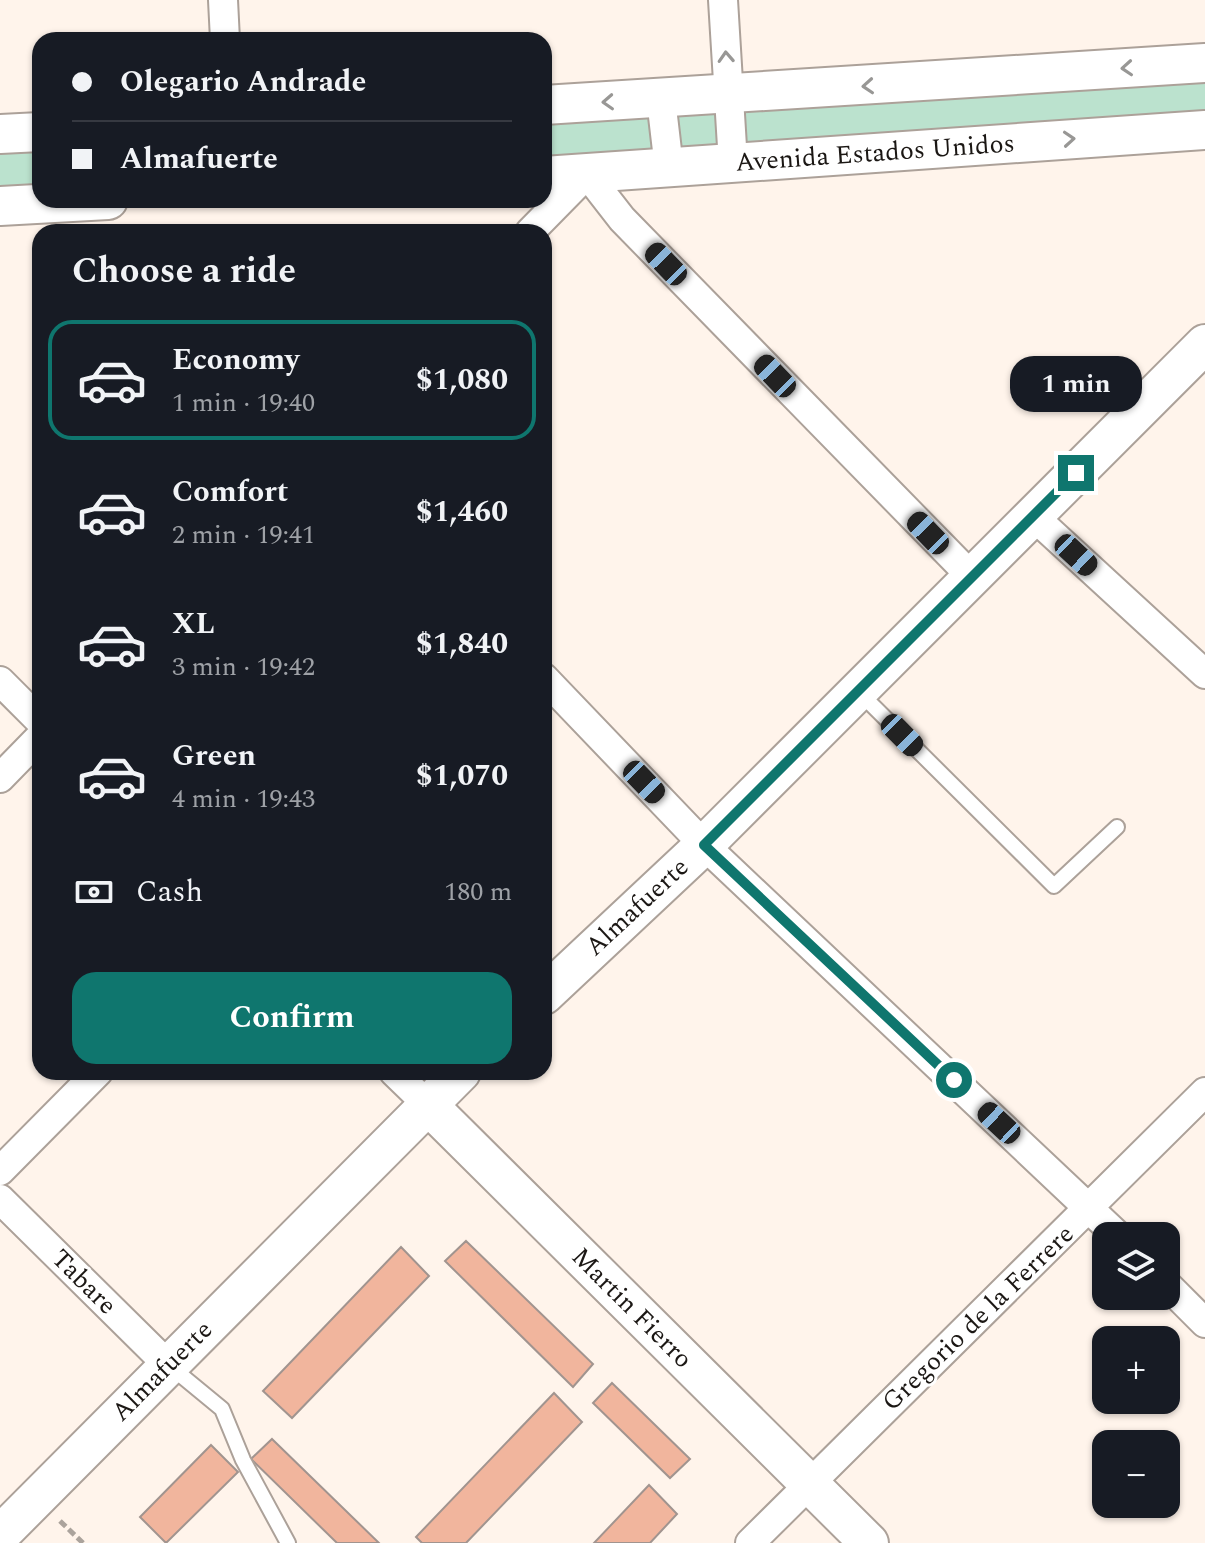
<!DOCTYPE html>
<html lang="en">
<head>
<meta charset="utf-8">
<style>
  :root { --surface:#171b24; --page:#242831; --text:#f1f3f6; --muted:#9ea1a6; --line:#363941; --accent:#0f766e }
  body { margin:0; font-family:Spectral,serif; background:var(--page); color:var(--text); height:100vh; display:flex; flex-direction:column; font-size:30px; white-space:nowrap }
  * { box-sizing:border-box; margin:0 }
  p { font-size:26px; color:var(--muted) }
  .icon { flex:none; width:44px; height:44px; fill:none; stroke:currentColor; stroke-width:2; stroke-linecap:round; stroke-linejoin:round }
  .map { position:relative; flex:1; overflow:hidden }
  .side { position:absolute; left:32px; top:224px; width:520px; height:856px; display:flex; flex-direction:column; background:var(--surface); border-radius:24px; box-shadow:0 2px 6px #0004 }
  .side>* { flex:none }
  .hud { position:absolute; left:32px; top:32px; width:520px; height:176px; border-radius:24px; box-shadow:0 2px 6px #0004; display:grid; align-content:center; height:176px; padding:0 40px; background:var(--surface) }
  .controls { position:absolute; left:1092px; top:1222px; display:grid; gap:16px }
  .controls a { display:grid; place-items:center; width:88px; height:88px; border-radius:16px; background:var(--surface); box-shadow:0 2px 6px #0004; font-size:40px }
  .end { position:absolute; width:36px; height:36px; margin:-18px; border:10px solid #0f766e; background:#fff; box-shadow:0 0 0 4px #fff }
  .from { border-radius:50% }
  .bubble { position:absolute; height:56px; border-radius:24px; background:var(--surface); box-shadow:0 2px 6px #0004; font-size:26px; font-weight:700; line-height:56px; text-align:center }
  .car { position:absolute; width:24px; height:48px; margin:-24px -12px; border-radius:10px; box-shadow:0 0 6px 2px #0007; background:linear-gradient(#222 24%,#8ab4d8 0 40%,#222 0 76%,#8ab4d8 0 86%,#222 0) }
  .hud b { display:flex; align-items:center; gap:28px; height:76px; font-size:30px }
  .hud b+b { border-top:2px solid var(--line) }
  .hud i { width:20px; height:20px; background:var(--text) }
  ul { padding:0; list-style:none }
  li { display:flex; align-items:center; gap:24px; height:120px; margin:0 16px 12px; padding:0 24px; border:4px solid transparent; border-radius:24px }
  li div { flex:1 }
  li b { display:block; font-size:30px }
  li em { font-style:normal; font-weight:700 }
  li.on { border-color:var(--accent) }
  li>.icon { width:72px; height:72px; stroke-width:1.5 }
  h2 { padding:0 40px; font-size:36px; line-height:96px }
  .pay { display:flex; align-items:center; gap:20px; height:88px; padding:0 40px; font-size:30px }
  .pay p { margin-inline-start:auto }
  .action { display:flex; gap:16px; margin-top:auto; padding:16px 40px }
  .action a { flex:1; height:92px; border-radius:24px; background:var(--accent); color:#fff; font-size:32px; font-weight:700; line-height:92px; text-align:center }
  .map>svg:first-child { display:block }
</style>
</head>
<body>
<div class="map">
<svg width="1205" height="1543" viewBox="0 0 1205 1543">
  <rect width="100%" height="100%" fill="#fff4eb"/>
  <path fill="#bbe2ce" d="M1205,63V130L544,176V105Z
    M40,132V200L0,206V134Z"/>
  <path fill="#f1b59d" stroke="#a1948f" stroke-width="2" d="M466,1241L593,1364L573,1387L445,1261Z
    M401,1247L429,1276L292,1418L263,1391Z
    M612,1383L690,1459L670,1478L593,1403Z
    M554,1393L582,1422L466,1543H422L416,1537Z
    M272,1439L379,1543H337L251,1459Z
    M211,1445L238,1472L166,1543L140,1517Z
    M649,1485L677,1514L650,1543H594Z"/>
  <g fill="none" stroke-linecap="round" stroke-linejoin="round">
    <defs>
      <path id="lane" d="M860,693L1054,886L1117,827
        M171,1367L222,1409L243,1460L288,1543"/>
      <path id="street" d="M223,0L225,40
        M723,0L733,163
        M661,99L669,168
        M530,232L587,174L622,219L972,577
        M1033,516L1205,674
        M544,678L704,845L1118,1236
        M0,681L40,721
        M0,778L40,737
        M394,1072L427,1104
        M0,1171L98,1072
        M0,1199L168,1365
        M1166,1284L1205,1323
        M750,1543L1205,1092"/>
      <path id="secondary" d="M544,105L1205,63
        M0,134L40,132
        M544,176L1205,130
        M0,206L108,200
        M544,995L704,845L1205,344
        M427,1104L869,1543
        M0,1535L461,1072"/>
    </defs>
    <use href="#lane" stroke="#aca199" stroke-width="18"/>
    <use href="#street" stroke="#aca199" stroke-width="32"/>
    <use href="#secondary" stroke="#aca199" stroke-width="42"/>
    <path stroke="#aba39c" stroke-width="5" stroke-dasharray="8 4" stroke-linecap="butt" d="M60,1521L83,1543"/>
    <use href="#lane" stroke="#fff" stroke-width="14"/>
    <use href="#street" stroke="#fff" stroke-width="28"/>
    <use href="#secondary" stroke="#fff" stroke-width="38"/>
  </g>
  <defs><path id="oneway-chevron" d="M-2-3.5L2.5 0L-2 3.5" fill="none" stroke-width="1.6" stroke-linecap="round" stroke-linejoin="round" transform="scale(2)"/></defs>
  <g stroke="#989795">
    <use href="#oneway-chevron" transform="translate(726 57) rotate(-93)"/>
    <use href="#oneway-chevron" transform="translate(1127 68) rotate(176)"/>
    <use href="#oneway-chevron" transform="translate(868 86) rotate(176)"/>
    <use href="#oneway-chevron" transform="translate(608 102) rotate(177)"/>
    <use href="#oneway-chevron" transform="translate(1069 139) rotate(-4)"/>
  </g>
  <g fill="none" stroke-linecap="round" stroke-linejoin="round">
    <path stroke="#0f766e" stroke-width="10" d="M954,1080L704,845L1076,473"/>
  </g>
  <g text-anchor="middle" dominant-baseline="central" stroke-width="6" stroke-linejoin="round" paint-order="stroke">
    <g font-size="26" fill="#1b1714" stroke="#fff">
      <text transform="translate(875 153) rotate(-4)">Avenida Estados Unidos</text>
      <text transform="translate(637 907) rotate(-43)">Almafuerte</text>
      <text transform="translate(84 1282) rotate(45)">Tabare</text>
      <text transform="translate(632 1308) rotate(45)">Martin Fierro</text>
      <text transform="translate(978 1318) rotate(-44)">Gregorio de la Ferrere</text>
      <text transform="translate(162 1371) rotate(-45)">Almafuerte</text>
    </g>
  </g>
</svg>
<div class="controls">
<a><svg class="icon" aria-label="layers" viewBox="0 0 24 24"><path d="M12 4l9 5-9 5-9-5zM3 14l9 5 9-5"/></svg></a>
<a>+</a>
<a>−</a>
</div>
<i class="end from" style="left:954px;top:1080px"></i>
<i class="end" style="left:1076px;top:473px"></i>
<div class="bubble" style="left:1010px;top:356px;width:132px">1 min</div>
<i class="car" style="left:666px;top:264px;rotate:316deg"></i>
<i class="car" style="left:775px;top:376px;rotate:316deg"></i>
<i class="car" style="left:928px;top:533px;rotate:316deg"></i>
<i class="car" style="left:1076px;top:555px;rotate:133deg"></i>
<i class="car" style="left:902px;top:735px;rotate:135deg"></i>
<i class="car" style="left:644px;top:782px;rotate:136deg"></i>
<i class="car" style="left:999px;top:1123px;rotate:313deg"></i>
<div class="hud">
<b><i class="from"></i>Olegario Andrade</b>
<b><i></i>Almafuerte</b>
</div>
<section class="side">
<h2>Choose a ride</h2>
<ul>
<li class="on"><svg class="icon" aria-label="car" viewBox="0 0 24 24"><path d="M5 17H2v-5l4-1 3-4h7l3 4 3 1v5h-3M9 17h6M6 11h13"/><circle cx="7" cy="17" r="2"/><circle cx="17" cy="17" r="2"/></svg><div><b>Economy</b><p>1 min · 19:40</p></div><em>$1,080</em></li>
<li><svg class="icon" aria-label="car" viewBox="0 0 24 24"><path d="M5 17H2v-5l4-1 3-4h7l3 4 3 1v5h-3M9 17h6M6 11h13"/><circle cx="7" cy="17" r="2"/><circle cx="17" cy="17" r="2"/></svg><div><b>Comfort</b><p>2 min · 19:41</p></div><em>$1,460</em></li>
<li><svg class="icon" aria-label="car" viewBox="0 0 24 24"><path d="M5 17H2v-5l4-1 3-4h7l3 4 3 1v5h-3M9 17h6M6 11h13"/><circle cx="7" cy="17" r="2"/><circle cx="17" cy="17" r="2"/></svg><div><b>XL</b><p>3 min · 19:42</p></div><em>$1,840</em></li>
<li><svg class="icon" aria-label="car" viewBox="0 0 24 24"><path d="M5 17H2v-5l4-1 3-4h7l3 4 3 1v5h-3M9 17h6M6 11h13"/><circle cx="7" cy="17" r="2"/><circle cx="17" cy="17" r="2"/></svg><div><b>Green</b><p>4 min · 19:43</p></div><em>$1,070</em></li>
</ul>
<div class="pay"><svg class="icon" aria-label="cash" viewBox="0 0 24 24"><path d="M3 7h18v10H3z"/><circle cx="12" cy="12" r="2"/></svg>Cash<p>180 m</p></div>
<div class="action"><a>Confirm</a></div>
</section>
</div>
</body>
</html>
